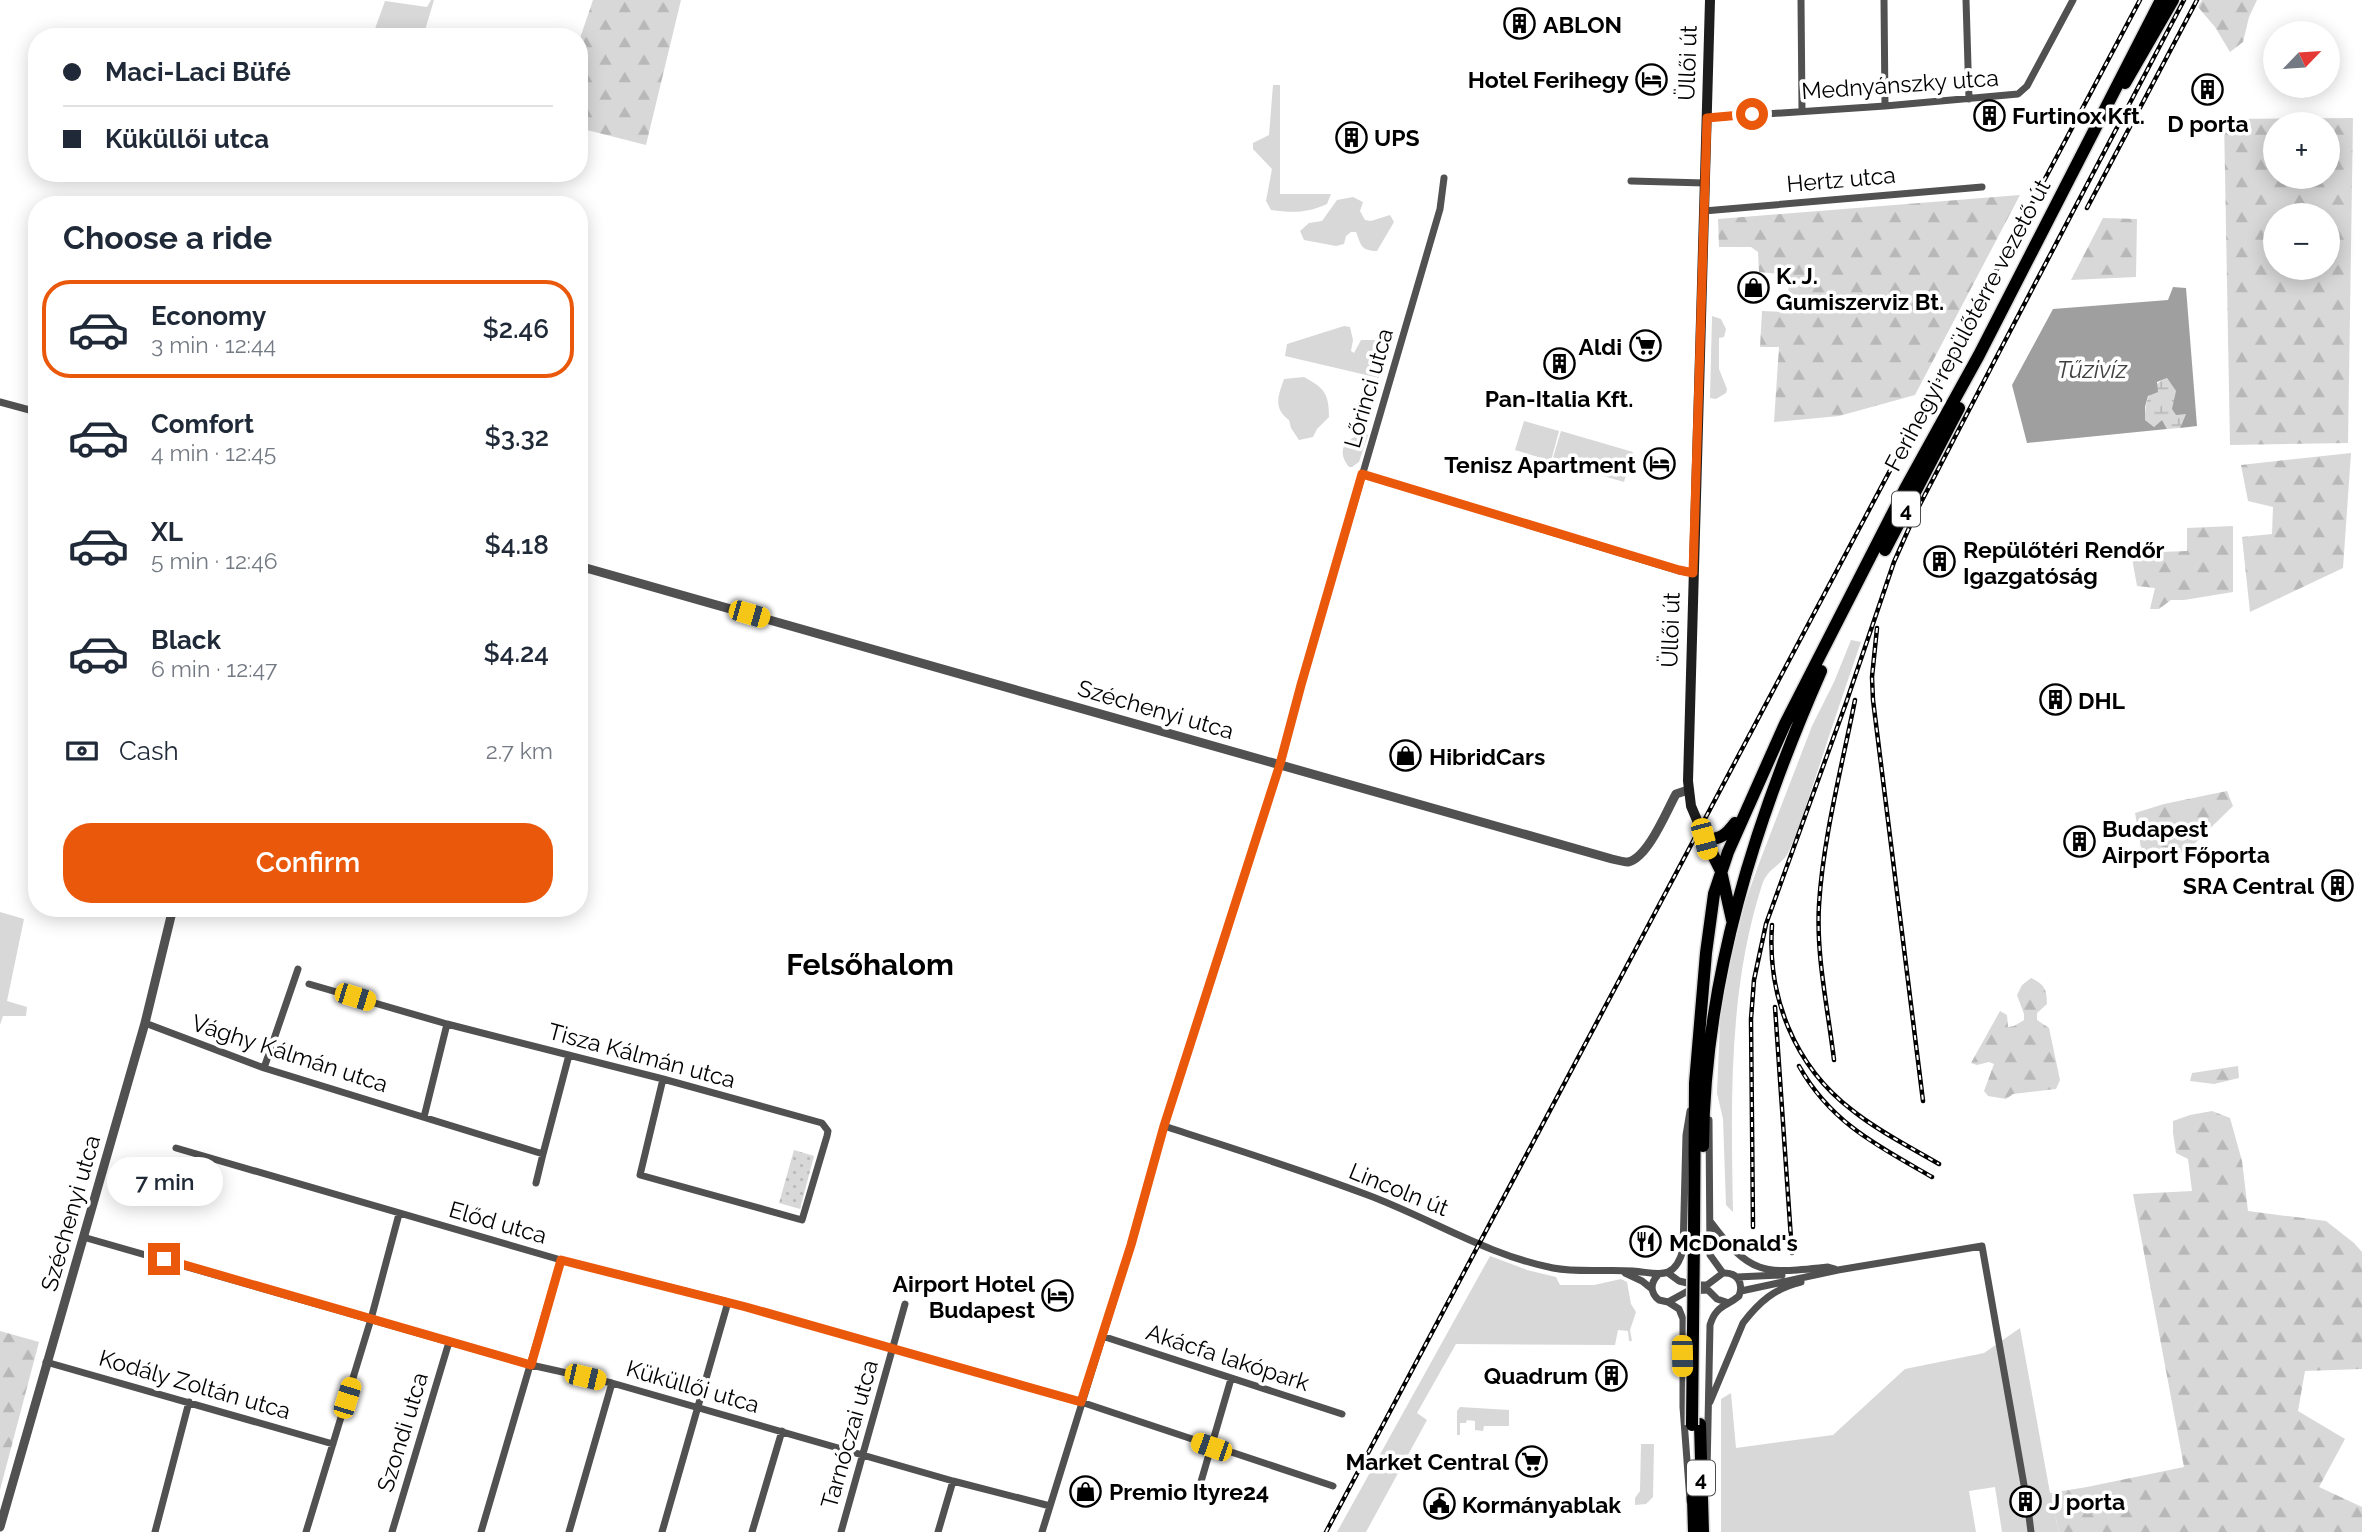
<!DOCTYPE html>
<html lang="en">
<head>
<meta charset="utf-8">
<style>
  :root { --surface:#fff; --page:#f6f6f7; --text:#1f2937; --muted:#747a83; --line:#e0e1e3; --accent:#ea580c }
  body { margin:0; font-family:Raleway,sans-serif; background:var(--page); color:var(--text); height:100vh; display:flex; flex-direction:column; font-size:26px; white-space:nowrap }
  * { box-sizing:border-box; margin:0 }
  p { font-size:23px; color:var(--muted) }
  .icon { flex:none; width:38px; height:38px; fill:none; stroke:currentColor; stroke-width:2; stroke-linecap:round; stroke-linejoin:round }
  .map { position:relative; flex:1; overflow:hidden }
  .sheet { position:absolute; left:28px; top:196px; width:560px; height:721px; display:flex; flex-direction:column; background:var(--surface); border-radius:28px; box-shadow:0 4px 18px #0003 }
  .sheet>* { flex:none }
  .top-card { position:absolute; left:28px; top:28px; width:560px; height:154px; border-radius:28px; box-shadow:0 4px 18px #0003; display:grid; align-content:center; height:154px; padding:0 35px; background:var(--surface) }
  .needle { width:46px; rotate:65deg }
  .fabs { position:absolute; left:2263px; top:21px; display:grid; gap:14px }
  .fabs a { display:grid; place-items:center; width:77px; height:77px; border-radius:50%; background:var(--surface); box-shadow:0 4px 18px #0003; font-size:35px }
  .end { position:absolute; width:32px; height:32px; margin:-16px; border:9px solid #ea580c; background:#fff; box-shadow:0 0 0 4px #fff }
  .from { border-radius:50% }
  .bubble { position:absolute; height:49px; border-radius:24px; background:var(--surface); box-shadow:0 4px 18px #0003; font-size:23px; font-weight:600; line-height:49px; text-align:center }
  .car { position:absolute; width:21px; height:42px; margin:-21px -10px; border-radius:9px; box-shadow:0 0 5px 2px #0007; background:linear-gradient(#f5c518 24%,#345 0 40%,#f5c518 0 76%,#345 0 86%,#f5c518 0) }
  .top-card b { display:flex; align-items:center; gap:24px; height:66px; font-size:26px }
  .top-card b+b { border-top:2px solid var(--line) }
  .top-card i { width:18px; height:18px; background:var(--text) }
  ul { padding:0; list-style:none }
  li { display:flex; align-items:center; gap:21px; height:98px; margin:0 14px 10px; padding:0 21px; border:4px solid transparent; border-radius:28px }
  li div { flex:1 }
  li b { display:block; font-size:26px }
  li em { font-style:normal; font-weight:600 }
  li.selected { border-color:var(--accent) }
  li>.icon { width:63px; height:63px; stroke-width:1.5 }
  h2 { padding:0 35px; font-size:32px; line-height:84px }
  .pay { display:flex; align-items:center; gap:18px; height:77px; padding:0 35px; font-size:26px }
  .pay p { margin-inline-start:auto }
  .button { display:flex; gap:14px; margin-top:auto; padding:14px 35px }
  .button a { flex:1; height:80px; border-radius:28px; background:var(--accent); color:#fff; font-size:28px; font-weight:600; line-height:80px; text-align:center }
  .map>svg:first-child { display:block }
</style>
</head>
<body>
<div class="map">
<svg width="2362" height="1532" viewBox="0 0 2362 1532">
  <defs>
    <pattern id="forest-firs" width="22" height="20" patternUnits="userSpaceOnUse" patternTransform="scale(1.75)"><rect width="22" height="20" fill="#d8d8d8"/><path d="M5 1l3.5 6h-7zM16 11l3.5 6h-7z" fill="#b8b8b8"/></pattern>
    <pattern id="wetland-marsh" width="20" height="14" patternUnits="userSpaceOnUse" patternTransform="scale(1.75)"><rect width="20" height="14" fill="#d8d8d8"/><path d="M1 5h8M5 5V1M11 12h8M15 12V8" fill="none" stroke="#b8b8b8"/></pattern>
    <pattern id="park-dots" width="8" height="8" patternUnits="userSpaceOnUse" patternTransform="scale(1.75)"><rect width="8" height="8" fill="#d8d8d8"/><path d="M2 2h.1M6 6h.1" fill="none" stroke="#b8b8b8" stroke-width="1.8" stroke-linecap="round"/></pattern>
  </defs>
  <rect width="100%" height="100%" fill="#fff"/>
  <path fill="#d8d8d8" d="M431,0H434L423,37H372L385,1L427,7Z
    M1273,85H1280V194H1331L1327,204C1308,213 1292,213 1271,210L1266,201L1272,169L1253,149V143L1269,135Z
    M1353,197L1363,202L1360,211L1365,220L1371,221L1390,215L1394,222L1377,251C1361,251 1361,245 1356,232H1351L1346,236L1344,244L1336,246L1304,240L1300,231L1309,223L1322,221L1337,200Z
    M1712,316L1721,319L1726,329L1724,337L1719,338V369L1727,389L1726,393L1716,399L1710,398Z
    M1344,326L1350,327L1353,340L1351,351L1354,353L1361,340H1375C1379,356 1362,357 1379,372V378L1285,356L1287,344Z
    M1304,377C1324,388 1329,393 1329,417L1317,429L1313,437L1299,440L1291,428L1289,420C1273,408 1278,396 1284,379Z
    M1524,421L1559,431L1551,461L1515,450Z
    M1561,431L1633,452L1624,482L1552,461Z
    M1365,433L1368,435L1359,462L1352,467H1349C1334,448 1348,438 1365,433Z
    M1851,640L1861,642C1846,686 1831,729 1817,773C1808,799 1800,828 1788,853C1781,866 1767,868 1762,885C1728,990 1731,1103 1733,1212L1726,1205L1723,1119L1717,1093L1721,998L1746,900L1758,866L1812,726L1834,682Z
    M0,912L24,919L7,1001L27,1007L26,1016H3L0,1025Z
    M1490,1256L1527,1270L1556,1277L1560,1285H1594L1621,1279L1627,1282L1631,1304L1636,1312L1630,1330L1632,1341H1629L1628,1331L1618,1330L1615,1345L1456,1344L1417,1413L1427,1420L1366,1532H1337Z
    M2020,1328L2050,1493L2059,1532H2002L1995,1487L1969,1491L1976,1532H1721V1399L1731,1393L1736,1448L1833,1435L1905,1369L1984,1353Z
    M1460,1407L1509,1410V1426H1484L1483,1431L1475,1430V1421L1467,1420L1466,1423H1460V1435H1457V1411Z
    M1641,1444H1654L1653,1497L1646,1504L1635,1505V1498L1640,1491Z"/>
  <path fill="url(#forest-firs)" fill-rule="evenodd" d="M593,0H681L646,145L579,128V41Z
    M2202,0H2257L2249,17L2243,42L2230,52L2215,27L2198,7Z
    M2353,118L2348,443L2230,445L2224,119ZM2275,124H2328V177H2275ZM2275,215H2328V268H2275Z
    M2020,195L1915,395L1839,416L1774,422L1779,347H1760L1762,311L1788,312L1789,275L1759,272L1758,252L1751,247H1719L1718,219Z
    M2103,218L2137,219L2136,277L2071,280Z
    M2351,453L2343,568L2250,612L2242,537L2272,534L2273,507L2248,501L2241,465Z
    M2233,526V592L2184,600H2171L2159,609H2150L2155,588L2137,586L2131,553L2187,551V528Z
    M2227,791L2233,806L2191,847L2161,862L2141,848L2135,813L2164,804Z
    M2031,978C2044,984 2047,989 2047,1004L2037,1013V1020L2049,1028L2060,1080L2056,1089L2013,1094L2006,1099L1988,1096L1984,1091L1994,1064L1989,1062L1977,1065L1971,1063L2000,1011L2007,1015L2008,1027L2014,1026L2024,1020V1014L2017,995L2022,985Z
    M2238,1066L2239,1078L2214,1084L2190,1081L2192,1073Z
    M2212,1111L2230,1118L2242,1161L2248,1211L2326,1221L2354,1243L2362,1252V1369L2305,1371L2298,1411L2345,1439L2319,1487L2362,1507V1532H2059L2050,1493L2087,1487L2184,1467L2133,1194L2192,1191L2188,1159L2176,1153L2173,1133V1121L2190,1115Z
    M0,1331L39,1342L0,1490Z"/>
  <path fill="url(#wetland-marsh)" d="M2167,378L2176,391L2186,414L2180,428L2167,429L2162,420L2154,427L2145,420C2145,402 2149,385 2167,378Z"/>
  <path fill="url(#park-dots)" d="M794,1150L814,1156L800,1209L779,1203Z"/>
  <path fill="#9f9f9f" d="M2173,287L2186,288L2197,426L2180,428L2186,414L2176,415L2172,409L2176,391L2167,378L2157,382L2158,392L2148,396L2145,407V420L2154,427L2162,420L2167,429L2027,443L2012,385L2053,309L2168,300Z"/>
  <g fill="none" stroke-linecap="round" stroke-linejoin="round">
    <path stroke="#d9d9d9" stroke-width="7" stroke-dasharray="7 3.5" stroke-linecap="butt" d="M2024,1485L2029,1516"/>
    <defs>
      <path id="primary" d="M2125,83L2173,0
        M1885,550L1959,408
        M1705,839L1721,871L1732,920
        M1705,839C1720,840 1726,835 1735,823
        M1703,1146C1704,981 1755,821 1821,671
        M1694,1237L1695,1083L1706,953L1714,894L1728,852L1785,724L1905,489L1979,355L2161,0
        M1700,1424L1703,1532
        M1693,1498L1694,1532"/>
    </defs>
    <use href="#primary" stroke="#dbdbdb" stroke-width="15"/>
    <path stroke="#515151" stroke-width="7" d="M1801,0L1802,110
      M1884,0L1885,106
      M1966,0L1969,99
      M1707,118L1885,106L2018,94L2027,86L2073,0
      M1631,181L1705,183
      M1704,211L1982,187
      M0,402L37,412
      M1362,474L1679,571L1693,573
      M309,984L447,1024L424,1117
      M145,1023L264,1068L543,1154L569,1055
      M447,1024L663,1079L822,1123L828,1131L827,1136L802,1220L640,1175L663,1079
      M264,1068L298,969
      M1164,1126C1231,1148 1299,1169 1365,1194C1428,1217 1487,1255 1553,1268C1580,1273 1606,1269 1633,1271C1658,1273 1674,1282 1683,1250L1686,1135L1690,1111
      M176,1148L561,1260L728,1302L1081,1402L1333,1486
      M536,1183L543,1154
      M1710,1221C1751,1276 1763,1274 1828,1267L1835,1269
      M83,1237L449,1342L531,1365L612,1383L953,1481L1050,1506
      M1625,1273L1642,1281L1652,1289
      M1668,1273L1679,1281L1696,1285H1707L1723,1273
      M1658,1275C1650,1283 1650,1293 1659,1300L1668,1302L1688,1291L1708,1290L1717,1299L1726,1302
      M1737,1277L1782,1275
      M1741,1291L1838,1270L1982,1246L2024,1485
      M1668,1302L1679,1309L1683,1319V1407L1690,1501
      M1102,1336L1342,1414
      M46,1362L333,1444
      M1710,1402L1743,1323C1759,1302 1775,1288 1801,1282
      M1707,1472L1710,1325C1716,1305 1726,1307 1739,1296C1744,1283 1737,1272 1723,1273L1710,1255L1709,1120
      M1200,1485L1231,1379
      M2029,1516L2031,1532
      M155,1532L189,1402
      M306,1532L371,1319L399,1214
      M392,1532L449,1342
      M481,1532L561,1260
      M569,1532L612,1383
      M662,1532L728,1302
      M752,1532L782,1431
      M841,1532L905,1304
      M938,1532L953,1481
      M1042,1532L1131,1245L1164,1126L1280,764L1301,685L1440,209L1444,178"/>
    <path stroke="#515151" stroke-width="9" d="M579,566L1612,859C1616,860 1624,862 1628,862C1648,858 1667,810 1676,794L1688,790
      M0,1527L145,1023L173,908"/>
    <path stroke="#1e1e1e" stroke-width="10" d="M1705,839L1691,806L1688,781L1710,0"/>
    <use href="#primary" stroke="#000" stroke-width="12"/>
    <defs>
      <path id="rail" d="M2087,208L2197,0
        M1877,628L1872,677L1873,700L1923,1101
        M1772,925C1767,996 1794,1066 1852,1110C1878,1131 1910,1147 1939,1164
        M1775,1007L1792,1253
        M1834,1060C1828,1009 1816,956 1819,905C1823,838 1842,766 1855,700
        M1799,1066C1831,1123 1878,1146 1932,1177
        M1753,1227L1751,1019L1754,980L1766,924L1846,703L1894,562L1917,510L1996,358L2184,0
        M1326,1532L2140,0"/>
    </defs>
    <use href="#rail" stroke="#000" stroke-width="4.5"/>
    <use href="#rail" stroke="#fff" stroke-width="2" stroke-dasharray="5" stroke-linecap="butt"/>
    <defs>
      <path id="primary-bridge" d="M1692,1425L1694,1237"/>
    </defs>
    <use href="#primary-bridge" stroke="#dbdbdb" stroke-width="15" stroke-linecap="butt"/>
    <use href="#primary-bridge" stroke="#000" stroke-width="12"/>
  </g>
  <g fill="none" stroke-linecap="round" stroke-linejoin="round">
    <path stroke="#ea580c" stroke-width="9" d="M164,1259L531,1365L561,1260L746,1307L1081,1402L1131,1245L1164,1126L1280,764L1301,685L1362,474L1679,570L1693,573L1707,118L1752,114"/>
  </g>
  <defs>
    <symbol id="building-ring" viewBox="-11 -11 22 22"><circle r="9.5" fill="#fff" stroke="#000" stroke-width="1.5"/><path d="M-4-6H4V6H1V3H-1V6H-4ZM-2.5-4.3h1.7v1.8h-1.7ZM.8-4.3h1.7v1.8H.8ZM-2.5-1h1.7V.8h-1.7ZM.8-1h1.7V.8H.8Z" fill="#000"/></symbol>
    <symbol id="hotel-ring" viewBox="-11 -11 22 22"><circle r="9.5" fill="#fff" stroke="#000" stroke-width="1.5"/><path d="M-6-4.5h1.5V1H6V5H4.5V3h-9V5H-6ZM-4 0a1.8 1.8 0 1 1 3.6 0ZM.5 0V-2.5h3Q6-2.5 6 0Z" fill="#000"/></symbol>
    <symbol id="shop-ring" viewBox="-11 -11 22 22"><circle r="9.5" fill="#fff" stroke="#000" stroke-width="1.5"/><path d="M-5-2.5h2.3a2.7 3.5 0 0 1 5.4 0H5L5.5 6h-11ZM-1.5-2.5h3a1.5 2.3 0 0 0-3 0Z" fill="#000"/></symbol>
    <symbol id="supermarket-ring" viewBox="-11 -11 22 22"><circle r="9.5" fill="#fff" stroke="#000" stroke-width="1.5"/><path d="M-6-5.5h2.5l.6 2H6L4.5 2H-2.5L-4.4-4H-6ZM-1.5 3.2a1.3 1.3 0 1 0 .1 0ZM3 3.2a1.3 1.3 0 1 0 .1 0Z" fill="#000"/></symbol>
    <symbol id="restaurant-ring" viewBox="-11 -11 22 22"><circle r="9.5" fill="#fff" stroke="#000" stroke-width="1.5"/><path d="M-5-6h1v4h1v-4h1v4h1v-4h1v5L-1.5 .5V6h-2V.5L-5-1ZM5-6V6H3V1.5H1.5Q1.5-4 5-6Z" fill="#000"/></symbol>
    <symbol id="civic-ring" viewBox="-11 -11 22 22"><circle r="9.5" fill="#fff" stroke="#000" stroke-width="1.5"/><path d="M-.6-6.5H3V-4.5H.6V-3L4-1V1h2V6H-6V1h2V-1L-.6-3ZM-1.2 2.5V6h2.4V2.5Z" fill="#000"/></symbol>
  </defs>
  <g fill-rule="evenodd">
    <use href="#building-ring" x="1502" y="6" width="35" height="35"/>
    <use href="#hotel-ring" x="1634" y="62" width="35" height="35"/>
    <use href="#building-ring" x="2190" y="72" width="35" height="35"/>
    <use href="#building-ring" x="1972" y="98" width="35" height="35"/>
    <use href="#building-ring" x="1334" y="120" width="35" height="35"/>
    <use href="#shop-ring" x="1736" y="270" width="35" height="35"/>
    <use href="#supermarket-ring" x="1628" y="328" width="35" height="35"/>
    <use href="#building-ring" x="1542" y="346" width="35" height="35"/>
    <use href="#hotel-ring" x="1642" y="446" width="35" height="35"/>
    <use href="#building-ring" x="1922" y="544" width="35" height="35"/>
    <use href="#building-ring" x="2038" y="682" width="35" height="35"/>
    <use href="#shop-ring" x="1388" y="738" width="35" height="35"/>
    <use href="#building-ring" x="2062" y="824" width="35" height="35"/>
    <use href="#building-ring" x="2320" y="868" width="35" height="35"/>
    <use href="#restaurant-ring" x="1628" y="1224" width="35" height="35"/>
    <use href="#hotel-ring" x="1040" y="1278" width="35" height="35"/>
    <use href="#building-ring" x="1594" y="1358" width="35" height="35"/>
    <use href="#supermarket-ring" x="1514" y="1444" width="35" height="35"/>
    <use href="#shop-ring" x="1068" y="1474" width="35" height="35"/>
    <use href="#building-ring" x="2008" y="1484" width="35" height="35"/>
    <use href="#civic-ring" x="1422" y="1486" width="35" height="35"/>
  </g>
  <g text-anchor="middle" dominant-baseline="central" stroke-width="7" stroke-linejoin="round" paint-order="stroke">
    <g fill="#fff" stroke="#4c4c4c" stroke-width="2">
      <rect x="1892" y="491.5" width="28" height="35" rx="5"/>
      <rect x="1687" y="1460.5" width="28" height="35" rx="5"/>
    </g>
    <g font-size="21" font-weight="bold" fill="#000">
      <text x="1906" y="509">4</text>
      <text x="1701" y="1478">4</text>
    </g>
    <g font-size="23" font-weight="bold" fill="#000" stroke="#fff" text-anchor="start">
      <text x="1543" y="24">ABLON</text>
      <text x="1629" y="79" text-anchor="end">Hotel Ferihegy</text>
      <text x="2012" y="115">Furtinox Kft.</text>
      <text x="2208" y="123" text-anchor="middle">D porta</text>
      <text x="1374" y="137">UPS</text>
      <text x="1776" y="275">K. J.<tspan x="1776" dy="26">Gumiszerviz Bt.</tspan></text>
      <text x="1622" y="346" text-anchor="end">Aldi</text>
      <text x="1559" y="398" text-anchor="middle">Pan-Italia Kft.</text>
      <text x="1636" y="464" text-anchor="end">Tenisz Apartment</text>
      <text x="1963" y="549">Repülőtéri Rendőr<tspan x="1963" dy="26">Igazgatóság</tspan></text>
      <text x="2078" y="700">DHL</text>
      <text x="1429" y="756">HibridCars</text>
      <text x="2102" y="828">Budapest<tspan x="2102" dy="26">Airport Főporta</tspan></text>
      <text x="2314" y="885" text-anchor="end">SRA Central</text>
      <text x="1669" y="1242">McDonald's</text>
      <text x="1035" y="1283" text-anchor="end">Airport Hotel<tspan x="1035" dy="26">Budapest</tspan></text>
      <text x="1588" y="1375" text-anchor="end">Quadrum</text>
      <text x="1509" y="1461" text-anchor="end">Market Central</text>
      <text x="1109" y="1491">Premio Ityre24</text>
      <text x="2049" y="1501">J porta</text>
      <text x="1462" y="1504">Kormányablak</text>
    </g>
    <g font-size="23" fill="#000" stroke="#fff">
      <text transform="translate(1687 63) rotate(-88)">Üllői út</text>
      <text transform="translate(1900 84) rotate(-4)">Mednyánszky utca</text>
      <text transform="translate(1841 179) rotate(-5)">Hertz utca</text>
      <text transform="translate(1967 325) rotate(-62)">Ferihegyi repülőtérre vezető út</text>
      <text transform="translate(1368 388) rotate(-74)">Lőrinci utca</text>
      <text transform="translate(1670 630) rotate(-88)">Üllői út</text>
      <text transform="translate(1156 709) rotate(16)">Széchenyi utca</text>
      <text transform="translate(290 1053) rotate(18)">Vághy Kálmán utca</text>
      <text transform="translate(642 1055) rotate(15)">Tisza Kálmán utca</text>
      <text transform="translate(1399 1189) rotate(22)">Lincoln út</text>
      <text transform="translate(70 1213) rotate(-74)">Széchenyi utca</text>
      <text transform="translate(498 1222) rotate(16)">Előd utca</text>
      <text transform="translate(1228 1357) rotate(18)">Akácfa lakópark</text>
      <text transform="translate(195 1384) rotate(16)">Kodály Zoltán utca</text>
      <text transform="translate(693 1386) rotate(16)">Küküllői utca</text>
      <text transform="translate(402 1432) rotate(-73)">Szondi utca</text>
      <text transform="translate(849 1434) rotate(-74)">Tarnóczai utca</text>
    </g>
    <g font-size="24" font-style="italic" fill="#404040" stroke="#fff">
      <text x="2092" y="369">Tűzivíz</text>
    </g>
    <g font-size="30" font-weight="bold" fill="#000" stroke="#fff">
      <text x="870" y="964">Felsőhalom</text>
    </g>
  </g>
</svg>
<div class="fabs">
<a><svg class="needle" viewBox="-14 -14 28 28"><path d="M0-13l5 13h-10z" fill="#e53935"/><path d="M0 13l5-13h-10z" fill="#747a83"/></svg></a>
<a>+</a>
<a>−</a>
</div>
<i class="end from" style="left:1752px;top:114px"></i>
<i class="end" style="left:164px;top:1259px"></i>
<div class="bubble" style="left:107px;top:1157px;width:116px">7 min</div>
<i class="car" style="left:749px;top:614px;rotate:106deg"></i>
<i class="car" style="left:1704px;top:839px;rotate:165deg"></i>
<i class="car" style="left:355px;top:997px;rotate:107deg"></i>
<i class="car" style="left:1682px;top:1356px;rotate:179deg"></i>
<i class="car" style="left:585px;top:1377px;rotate:103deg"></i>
<i class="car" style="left:347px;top:1398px;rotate:17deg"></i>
<i class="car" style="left:1211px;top:1447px;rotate:289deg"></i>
<div class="top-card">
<b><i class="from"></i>Maci-Laci Büfé</b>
<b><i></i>Küküllői utca</b>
</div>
<section class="sheet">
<h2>Choose a ride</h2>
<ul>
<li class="selected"><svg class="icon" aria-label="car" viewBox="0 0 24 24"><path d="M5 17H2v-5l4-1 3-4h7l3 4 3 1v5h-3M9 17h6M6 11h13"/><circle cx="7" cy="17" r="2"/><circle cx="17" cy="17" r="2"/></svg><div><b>Economy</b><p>3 min · 12:44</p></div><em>$2.46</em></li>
<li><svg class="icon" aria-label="car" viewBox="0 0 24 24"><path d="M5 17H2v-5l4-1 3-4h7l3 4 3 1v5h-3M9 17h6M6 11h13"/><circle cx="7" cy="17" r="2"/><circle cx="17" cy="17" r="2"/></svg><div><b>Comfort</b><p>4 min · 12:45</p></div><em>$3.32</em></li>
<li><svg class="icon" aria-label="car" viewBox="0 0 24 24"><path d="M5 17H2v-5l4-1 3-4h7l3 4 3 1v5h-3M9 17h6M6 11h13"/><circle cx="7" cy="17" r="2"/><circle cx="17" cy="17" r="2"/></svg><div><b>XL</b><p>5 min · 12:46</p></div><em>$4.18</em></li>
<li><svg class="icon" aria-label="car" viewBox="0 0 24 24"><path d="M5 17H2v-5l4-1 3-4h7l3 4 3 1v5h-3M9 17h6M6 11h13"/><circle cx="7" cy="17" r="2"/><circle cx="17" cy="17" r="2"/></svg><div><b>Black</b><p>6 min · 12:47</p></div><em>$4.24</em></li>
</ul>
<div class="pay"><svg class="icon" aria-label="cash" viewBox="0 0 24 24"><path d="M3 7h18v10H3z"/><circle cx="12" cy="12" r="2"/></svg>Cash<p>2.7 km</p></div>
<div class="button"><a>Confirm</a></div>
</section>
</div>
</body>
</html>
